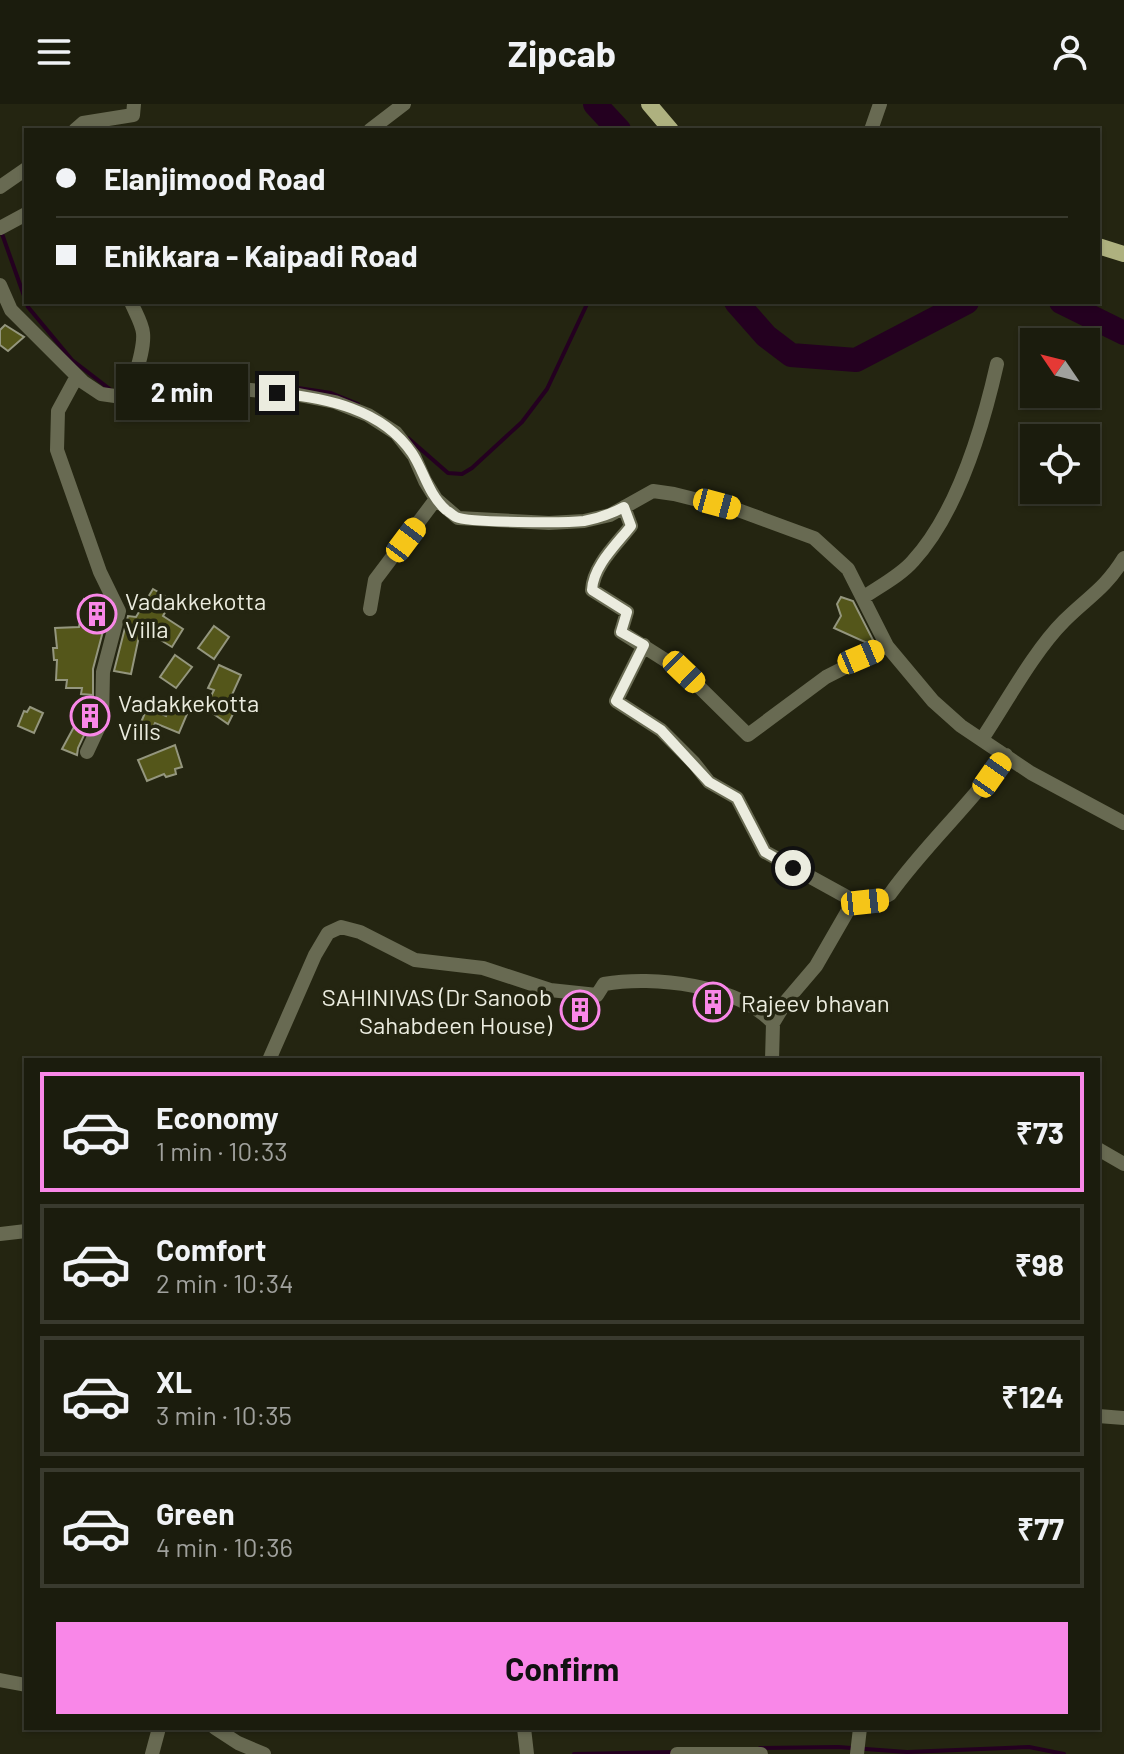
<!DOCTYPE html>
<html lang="en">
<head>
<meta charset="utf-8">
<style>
  :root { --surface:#1b1c0d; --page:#28291b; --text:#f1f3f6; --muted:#a0a19d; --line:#393a2e; --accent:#f987e8 }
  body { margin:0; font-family:Barlow,sans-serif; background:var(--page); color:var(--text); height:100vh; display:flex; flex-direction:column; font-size:30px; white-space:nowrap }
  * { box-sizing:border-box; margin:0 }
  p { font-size:26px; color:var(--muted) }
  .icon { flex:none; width:44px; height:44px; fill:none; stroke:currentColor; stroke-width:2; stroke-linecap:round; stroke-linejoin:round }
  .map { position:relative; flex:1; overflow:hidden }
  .panel { position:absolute; left:24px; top:954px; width:1076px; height:672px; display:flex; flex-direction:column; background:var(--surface); border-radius:0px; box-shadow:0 2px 6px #0004,0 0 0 2px var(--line) }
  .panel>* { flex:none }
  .top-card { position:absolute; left:24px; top:24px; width:1076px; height:176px; border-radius:0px; box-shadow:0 2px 6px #0004,0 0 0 2px var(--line); display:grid; align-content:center; height:176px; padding:0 32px; background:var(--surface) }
  .needle { width:52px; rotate:305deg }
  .fabs { position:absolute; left:1020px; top:224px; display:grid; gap:16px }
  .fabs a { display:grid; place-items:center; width:80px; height:80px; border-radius:0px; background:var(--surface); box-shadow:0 2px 6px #0004,0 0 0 2px var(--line); font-size:40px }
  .end { position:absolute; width:36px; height:36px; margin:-18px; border:10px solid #ebecdf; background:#111; box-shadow:0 0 0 4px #111 }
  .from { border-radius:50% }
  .bubble { position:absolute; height:56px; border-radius:0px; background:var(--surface); box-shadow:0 2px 6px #0004,0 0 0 2px var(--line); font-size:26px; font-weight:700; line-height:56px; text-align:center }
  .car { position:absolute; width:24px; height:48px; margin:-24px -12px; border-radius:10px; box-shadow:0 0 6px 2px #0007; background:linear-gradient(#f5c518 24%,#345 0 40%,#f5c518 0 76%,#345 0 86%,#f5c518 0) }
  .top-card b { display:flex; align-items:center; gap:28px; height:76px; font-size:30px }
  .top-card b+b { border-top:2px solid var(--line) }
  .top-card i { width:20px; height:20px; background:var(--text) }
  ul { padding:14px 0 0; list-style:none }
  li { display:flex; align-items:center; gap:24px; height:120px; margin:0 16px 12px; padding:0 16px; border:4px solid var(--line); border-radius:0px }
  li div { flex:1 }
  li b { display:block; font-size:30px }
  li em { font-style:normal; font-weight:700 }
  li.on { border-color:var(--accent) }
  li>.icon { width:72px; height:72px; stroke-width:1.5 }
  .primary-button { display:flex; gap:16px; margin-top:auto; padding:16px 32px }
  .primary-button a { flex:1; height:92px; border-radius:0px; background:var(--accent); color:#111; font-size:32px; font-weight:700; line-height:92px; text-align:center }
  header { display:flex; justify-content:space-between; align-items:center; height:104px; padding:0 32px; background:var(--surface); font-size:36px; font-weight:700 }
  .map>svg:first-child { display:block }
</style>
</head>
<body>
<header><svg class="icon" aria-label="menu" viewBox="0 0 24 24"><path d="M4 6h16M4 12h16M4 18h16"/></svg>Zipcab<svg class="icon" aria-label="person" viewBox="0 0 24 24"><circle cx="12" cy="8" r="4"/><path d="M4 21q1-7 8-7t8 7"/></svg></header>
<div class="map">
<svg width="1124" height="1650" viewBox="0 0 1124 1650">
  <rect width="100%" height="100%" fill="#242511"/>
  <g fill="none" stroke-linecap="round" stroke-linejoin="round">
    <path stroke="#240020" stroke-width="4" d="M1,127L28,203L72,256L111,286
      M298,284L331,289L358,300
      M408,334L448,369L462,370L472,364L522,318L547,285L588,198
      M760,1644L838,1643L907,1648L1029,1643L1064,1650
      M574,1650L675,1648"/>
    <path stroke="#240020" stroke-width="24" d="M595,0L619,26
      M736,198L766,232L791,251L856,256L967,198
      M1061,198L1124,229"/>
  </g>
  <path fill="#54561a" stroke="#94967e" stroke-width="2" d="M5,221L24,233L8,247L0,241V226Z
    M153,485L172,496L163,512L183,525L172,543L149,529L148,535L139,532L131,570L114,567L128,512L136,513Z
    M841,493L853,497L873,536L867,539L834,524L841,512L837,500Z
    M84,495L104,499L108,508L93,565V591L81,590L82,584H66L67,576H56L57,556H54L53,544H57L55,524L79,523Z
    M214,522L229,533L214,555L198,544Z
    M175,551L192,563L176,584L160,573Z
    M219,561L241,571L226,604L234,608L228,620L205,604L214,586L208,584Z
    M88,597L92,599V614L78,644L77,651L62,645Z
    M30,603L43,609L34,629L18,622L24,607L27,608Z
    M169,603L187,610L179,629L155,619L149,633L137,628L147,604L166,612Z
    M175,641L182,663L175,665L176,670L166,673L164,670L147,677L138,656Z"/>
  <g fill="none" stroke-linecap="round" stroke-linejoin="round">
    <path stroke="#686a52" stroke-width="14" d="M75,26L83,19L133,11L134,0
      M370,26L404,0
      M871,26L880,0
      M0,83L26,65
      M0,124L26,110
      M0,181L11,206L83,278L101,290L129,294L231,284L299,291L335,298L368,311L396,329L414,352L425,377L436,395L458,414L549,419L584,417L610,411L653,387L674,390L738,406L814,434L848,465L887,542L933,597L961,622L1031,669L1124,719
      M77,272L58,307L57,346L100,468L119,507L103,568L102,616L87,648
      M129,294C133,275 145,247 143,229C142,219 135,208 131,198
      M624,403L631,422C617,440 593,462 592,486L627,508L621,528L684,568L748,631L826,573L887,542
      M864,493C880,482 901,471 913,457C957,409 983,322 997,260
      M370,505L375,476L436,395
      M644,541L616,597L661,626L694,659L709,678L737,694L765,748L856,798
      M982,635C1006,599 1034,547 1064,517C1088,493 1105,485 1124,454
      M269,956L315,851L328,829L341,823L360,828L415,856L483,864L550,886L597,891L604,880C653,871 738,881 773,919L787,896L816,862L850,803C862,794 877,799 890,790C925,741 971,700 1006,651
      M772,956L773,919
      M1098,1045L1124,1060
      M0,1130L26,1127
      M1098,1312L1124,1314
      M0,1576L26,1581
      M215,1624L238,1639L264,1650
      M524,1624L527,1650
      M152,1650L159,1624
      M677,1650H761
      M857,1650L860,1624"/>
    <path stroke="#aeb17f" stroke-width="16" d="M649,0L671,26
      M1098,142L1124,150"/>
  </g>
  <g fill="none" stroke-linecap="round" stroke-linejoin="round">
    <path stroke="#ebecdf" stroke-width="10" d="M277,289C326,294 382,305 412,349C424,367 428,390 446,406C447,406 455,413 456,413C469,419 566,419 584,417C599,414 611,410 624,403L631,422C617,440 593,462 592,486L627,508L621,528L644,541L616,597L661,626L709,678L737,694L765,748L793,764"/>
  </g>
  <defs>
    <symbol id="building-ring" viewBox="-11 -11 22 22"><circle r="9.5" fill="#242511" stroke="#f987e8" stroke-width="1.5"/><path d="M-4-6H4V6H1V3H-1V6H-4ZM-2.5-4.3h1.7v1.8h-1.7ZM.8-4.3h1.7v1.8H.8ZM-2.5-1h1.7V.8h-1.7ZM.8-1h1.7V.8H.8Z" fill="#f987e8"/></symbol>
  </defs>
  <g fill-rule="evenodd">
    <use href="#building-ring" x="75" y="488" width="44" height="44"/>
    <use href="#building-ring" x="68" y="590" width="44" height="44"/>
    <use href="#building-ring" x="691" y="876" width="44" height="44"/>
    <use href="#building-ring" x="558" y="884" width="44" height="44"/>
  </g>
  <g text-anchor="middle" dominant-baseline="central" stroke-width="7" stroke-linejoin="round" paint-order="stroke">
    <g font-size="24" fill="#ebecdf" stroke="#242511" text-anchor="start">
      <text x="125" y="496">Vadakkekotta<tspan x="125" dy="28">Villa</tspan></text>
      <text x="118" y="598">Vadakkekotta<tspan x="118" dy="28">Vills</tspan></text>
      <text x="552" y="892" text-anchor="end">SAHINIVAS (Dr Sanoob<tspan x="552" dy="28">Sahabdeen House)</tspan></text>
      <text x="741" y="898">Rajeev bhavan</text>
    </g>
  </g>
</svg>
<div class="fabs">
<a><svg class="needle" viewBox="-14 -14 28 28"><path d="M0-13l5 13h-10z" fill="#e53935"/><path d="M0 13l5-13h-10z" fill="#a0a19d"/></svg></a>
<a><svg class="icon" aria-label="locate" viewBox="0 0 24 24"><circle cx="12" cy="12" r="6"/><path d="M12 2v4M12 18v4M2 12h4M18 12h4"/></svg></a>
</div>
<i class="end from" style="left:793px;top:764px"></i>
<i class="end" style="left:277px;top:289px"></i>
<div class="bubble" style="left:116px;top:260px;width:132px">2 min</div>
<i class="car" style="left:717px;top:400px;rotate:105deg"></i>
<i class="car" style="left:406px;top:436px;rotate:37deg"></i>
<i class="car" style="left:861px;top:553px;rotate:67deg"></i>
<i class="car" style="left:684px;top:568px;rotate:134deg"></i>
<i class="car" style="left:992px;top:671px;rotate:35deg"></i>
<i class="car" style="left:865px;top:798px;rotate:84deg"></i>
<div class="top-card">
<b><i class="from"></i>Elanjimood Road</b>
<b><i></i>Enikkara - Kaipadi Road</b>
</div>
<section class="panel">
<ul>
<li class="on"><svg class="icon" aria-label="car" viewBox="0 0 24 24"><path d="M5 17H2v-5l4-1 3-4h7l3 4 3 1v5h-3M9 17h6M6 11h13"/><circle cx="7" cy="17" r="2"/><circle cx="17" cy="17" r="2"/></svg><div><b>Economy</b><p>1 min · 10:33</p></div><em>₹73</em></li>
<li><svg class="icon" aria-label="car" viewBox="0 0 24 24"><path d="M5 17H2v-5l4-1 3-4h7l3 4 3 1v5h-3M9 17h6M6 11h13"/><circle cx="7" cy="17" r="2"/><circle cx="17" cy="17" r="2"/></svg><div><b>Comfort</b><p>2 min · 10:34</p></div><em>₹98</em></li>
<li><svg class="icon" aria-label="car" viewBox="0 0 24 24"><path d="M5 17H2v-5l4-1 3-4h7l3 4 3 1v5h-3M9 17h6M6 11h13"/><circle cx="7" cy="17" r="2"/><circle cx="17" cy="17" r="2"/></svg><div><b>XL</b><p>3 min · 10:35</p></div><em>₹124</em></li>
<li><svg class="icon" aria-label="car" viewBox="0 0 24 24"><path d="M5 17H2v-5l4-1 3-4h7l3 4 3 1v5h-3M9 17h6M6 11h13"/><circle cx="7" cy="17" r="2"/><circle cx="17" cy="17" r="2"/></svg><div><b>Green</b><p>4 min · 10:36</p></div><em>₹77</em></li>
</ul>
<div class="primary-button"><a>Confirm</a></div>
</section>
</div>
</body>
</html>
